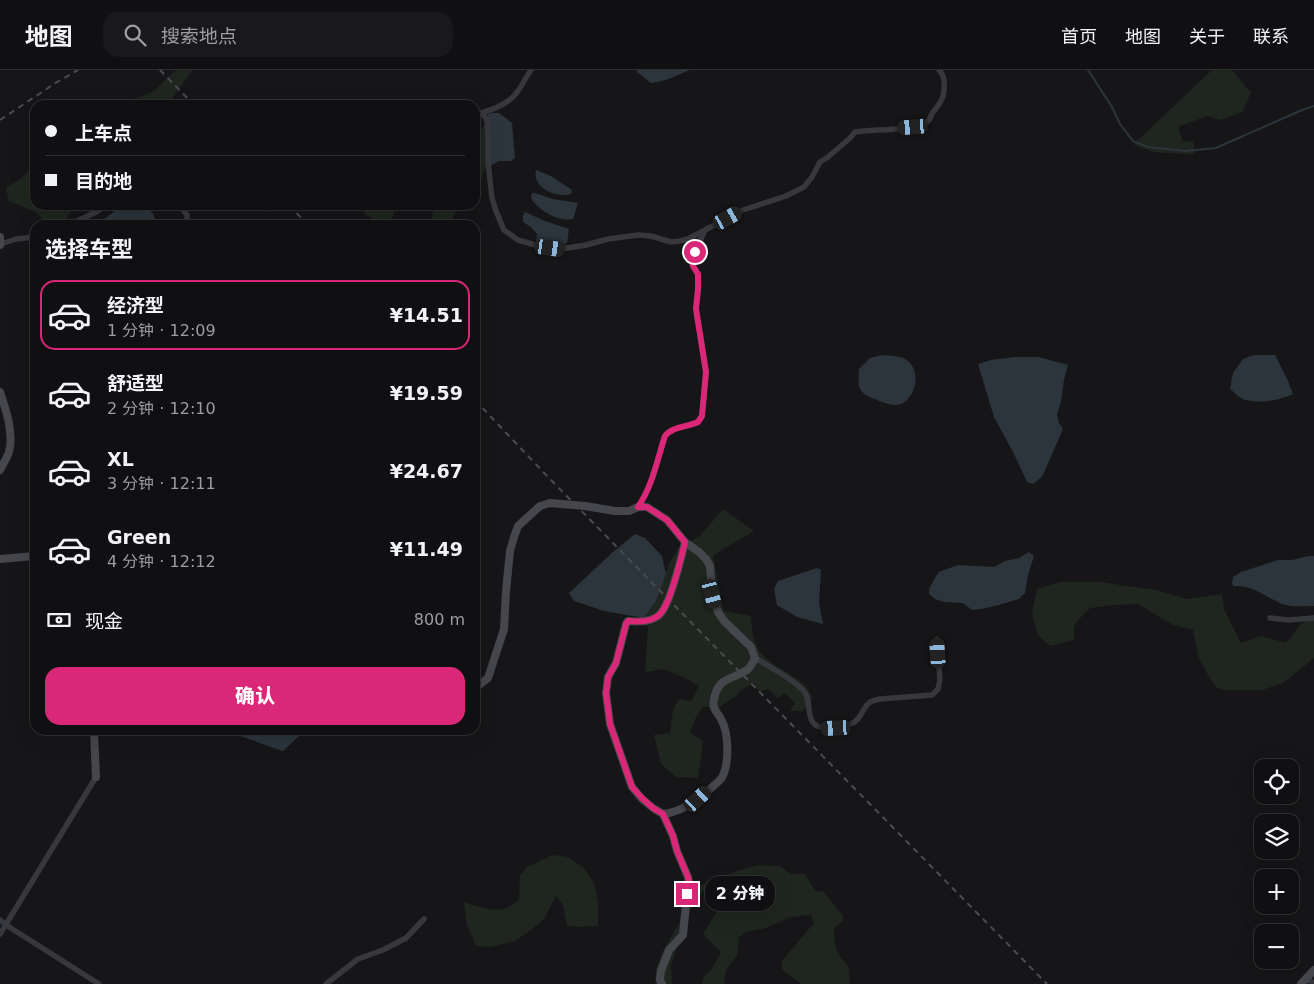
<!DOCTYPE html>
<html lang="zh">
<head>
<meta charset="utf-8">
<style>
  :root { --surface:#101012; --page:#19191b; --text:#f1f3f6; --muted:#9c9d9f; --line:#303032; --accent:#db2777 }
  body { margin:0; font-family:"DejaVu Sans","Noto Sans SC",sans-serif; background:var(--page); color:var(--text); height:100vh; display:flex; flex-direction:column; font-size:19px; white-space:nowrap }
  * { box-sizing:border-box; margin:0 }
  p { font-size:16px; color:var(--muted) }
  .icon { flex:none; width:28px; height:28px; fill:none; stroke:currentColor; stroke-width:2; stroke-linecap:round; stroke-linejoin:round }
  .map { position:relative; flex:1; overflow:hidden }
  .sheet { position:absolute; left:30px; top:150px; width:450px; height:515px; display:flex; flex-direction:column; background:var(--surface); border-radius:15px; box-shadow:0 5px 20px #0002,0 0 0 1px var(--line) }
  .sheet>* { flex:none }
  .guide { position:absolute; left:30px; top:30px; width:450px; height:110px; border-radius:15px; box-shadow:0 5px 20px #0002,0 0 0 1px var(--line); display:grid; align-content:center; height:110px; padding:0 15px; background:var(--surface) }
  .controls { position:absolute; left:1254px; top:689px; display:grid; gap:10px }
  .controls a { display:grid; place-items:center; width:45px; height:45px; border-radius:10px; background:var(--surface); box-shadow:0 5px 20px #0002,0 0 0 1px var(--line); font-size:25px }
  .end { position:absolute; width:22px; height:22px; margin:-11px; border:6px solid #db2777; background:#fff; box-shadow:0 0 0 2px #fff }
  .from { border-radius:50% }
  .bubble { position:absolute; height:35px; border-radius:15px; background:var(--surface); box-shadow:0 5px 20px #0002,0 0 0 1px var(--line); font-size:16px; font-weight:800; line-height:35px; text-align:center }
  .car { position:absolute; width:15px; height:30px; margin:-15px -8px; border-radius:6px; box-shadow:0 0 4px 1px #0007; background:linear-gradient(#222 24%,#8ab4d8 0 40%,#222 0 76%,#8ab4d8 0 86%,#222 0) }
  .guide b { display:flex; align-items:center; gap:18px; height:48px; font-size:19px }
  .guide b+b { border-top:1px solid var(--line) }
  .guide i { width:12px; height:12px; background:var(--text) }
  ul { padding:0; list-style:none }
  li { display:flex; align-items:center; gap:15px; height:70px; margin:0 10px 8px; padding:0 5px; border:2px solid transparent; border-radius:15px }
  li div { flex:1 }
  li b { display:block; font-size:19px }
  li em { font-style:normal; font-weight:800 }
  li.current { border-color:var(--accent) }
  li>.icon { width:45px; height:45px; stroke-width:1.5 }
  h2 { padding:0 15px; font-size:22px; line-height:60px }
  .pay { display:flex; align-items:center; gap:12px; height:55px; padding:0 15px; font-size:19px }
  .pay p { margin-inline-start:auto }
  .action { display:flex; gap:10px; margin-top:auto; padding:10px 15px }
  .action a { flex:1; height:58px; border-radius:15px; background:var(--accent); color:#fff; font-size:20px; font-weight:800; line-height:58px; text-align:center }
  header { display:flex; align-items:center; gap:30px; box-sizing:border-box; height:70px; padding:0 25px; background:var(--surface); border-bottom:1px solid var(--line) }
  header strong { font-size:24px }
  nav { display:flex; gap:28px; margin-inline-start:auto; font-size:18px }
  .search { width:350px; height:45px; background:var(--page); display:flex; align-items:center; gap:12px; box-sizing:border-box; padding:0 18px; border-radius:15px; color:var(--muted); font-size:19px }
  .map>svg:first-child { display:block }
</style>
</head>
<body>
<header>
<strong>地图</strong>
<div class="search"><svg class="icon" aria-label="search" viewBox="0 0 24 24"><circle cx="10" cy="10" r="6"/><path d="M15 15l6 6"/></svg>搜索地点</div>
<nav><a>首页</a><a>地图</a><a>关于</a><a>联系</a></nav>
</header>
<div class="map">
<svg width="1314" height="914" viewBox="0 0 1314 914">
  <rect width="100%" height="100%" fill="#161618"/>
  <path fill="#1e261f" d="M176,0H192L168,35H122L154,21Z
    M1212,0H1232L1251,23L1242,42L1221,50L1207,46L1178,57L1183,72L1193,71L1195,84H1185L1154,82L1134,75L1140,68Z
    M487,51L488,92L475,123V63H478Z
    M35,94V135H71L72,140L67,147L70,155H48L36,142L9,131L6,118L22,108Z
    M368,135H395C395,149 388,153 374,154L371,147L365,145L363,140Z
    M435,135H466C457,138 453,146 450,155H431V149Z
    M723,439L754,461L725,478L713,486L724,541L751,546C752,558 752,570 759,580C773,601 804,604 813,629L802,641H790L795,633L785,623L778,628L768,619L759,622L753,613L740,621L737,625L720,637H703L696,647L690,663L703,671L698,708L676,707L661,694L654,665L670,663L673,640L679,629L691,631L699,616L685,608L664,599L645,602L648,558L644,548L656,531L669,494L679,477L700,466Z
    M1061,512H1100L1156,520L1187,529L1222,524L1224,539L1241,573L1261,566L1286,573L1301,554L1314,545V588L1283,613L1262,620H1224L1216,617L1208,605L1198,586L1193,560L1173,555L1138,534L1114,535L1090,538L1079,549L1074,557V570L1050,576L1038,565L1032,544L1037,519Z
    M553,785L568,787L584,798L595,815L598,833V856L581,857L567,856L563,835L556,826L544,849L531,860L515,871L491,877L476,876L467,855L464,832C477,836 495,844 509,837C512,835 516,832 519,829L520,806L527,797Z
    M759,795L779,796L791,804H805L815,821L824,822L843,846V851L834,858C834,875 836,884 849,897L850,914H802L782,900V891L814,853L811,845L791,847L766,858L746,862L739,867L737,886L726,900L724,914H702L703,908L711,900L721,882L703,864L718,840L762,827L759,809L732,811L703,821L690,840L687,851L686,865L677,878L671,895L672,914H655L656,899L663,881L680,852L686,825L709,811L746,798Z"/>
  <path fill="#2c353c" d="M637,0H690C677,5 665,12 651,13L637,2Z
    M490,43H499L512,53L515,88L511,91H499L492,95L488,92L487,51L488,45Z
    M536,100L551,106L572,120L571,124C556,128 532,118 536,100Z
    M532,123H535L553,129L578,133L573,149C558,152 539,141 531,128Z
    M123,135H145L153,144L157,155H96Z
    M525,142L545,151L569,159L567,173L562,176L536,172L537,164L531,157L523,152V146Z
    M882,285C891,286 901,285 908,291C921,302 916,327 901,334C893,337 882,332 875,329C857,323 858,316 859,299L870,288Z
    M1254,285H1275L1288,311L1293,324C1280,330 1261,334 1246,330C1241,329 1235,323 1230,319L1233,303L1243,289Z
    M1014,287H1039L1068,295L1064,310L1061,332L1057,344L1059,353L1063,359L1042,407L1033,414L1027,412L1014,384L994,347L978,294L991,290Z
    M635,464L645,468L662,486L666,504L656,531L644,548L604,541L574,531L569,523L613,482Z
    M1029,482L1034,486L1028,505L1025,523L1019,529L999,535L982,539L972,540L963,533L944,532L935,529L929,524V519L936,506L939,502L958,495L994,497L1005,491L1019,488Z
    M1309,486H1314V536C1302,536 1289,538 1278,532C1263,525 1252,515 1234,516L1232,514L1233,507L1241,502L1278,490H1292Z
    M817,498L821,500L819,533L823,554L797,547L777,535L774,519L778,511Z
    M243,660H303L299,666L283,681L240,666Z"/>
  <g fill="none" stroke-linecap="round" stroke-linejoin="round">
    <path stroke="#2c353c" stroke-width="2" d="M1088,0L1112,37L1120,54L1133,71L1148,77L1185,81L1216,78L1302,40L1314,36"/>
    <path stroke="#37383d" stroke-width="5.5" d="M475,43C482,43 485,45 487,51L488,64V92L492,128L496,141L504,160L518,170L539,176L561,179L586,175L608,169L638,165L651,166L671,172L680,171L688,169L705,160
      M481,43C495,39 510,33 518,21C523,14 526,7 531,0
      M179,135L187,145V155
      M253,135C267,140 278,139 292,135
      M69,155L98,141L106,135
      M1,174L16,169L35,167
      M638,437C653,415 657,390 665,366C673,356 688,357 698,352L702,346L706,302L696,239L698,219V205L693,196L692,192L695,182L705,160L740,141L786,126L804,117L812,107L820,92L828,87L850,68L855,62C871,59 916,61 927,52C930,50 931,45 933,42C938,36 941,33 943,26C945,17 946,7 939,0
      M1270,548L1288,550L1314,548
      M755,588C770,597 791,608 803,620C815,632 800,660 830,658C837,658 843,657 849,655C862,650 862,638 869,633C872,630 876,630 880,629L932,625L938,619L940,610L937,569
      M0,850L6,855L99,914
      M0,864L96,707
      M1306,909L1314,913
      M326,914L358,889L383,880L406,868L424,849"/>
    <path stroke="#45474d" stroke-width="8" d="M0,167V175
      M0,322C6,340 14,363 9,382C7,388 3,394 0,400
      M0,489L35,486
      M475,618L488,608L504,559L506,521L510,481L514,467L518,456L540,436L550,433L585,436L615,441H629L638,437H647L667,450L685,472L699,482L706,489L710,496L712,524L718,542L724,551L751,577L755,588C753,592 751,597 747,600C734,609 720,607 715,625C711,638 715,639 721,649C729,663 730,695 721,709C717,713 711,718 707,722C694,733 680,742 663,744L653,738L642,729L632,717L610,654L606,623L608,607L616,593L626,554L628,551C638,552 654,552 661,543C671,531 681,489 685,472
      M95,660L94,662L96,707
      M662,914L660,910L661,901L669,880L683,865L687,824L690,816L688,807L677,781L673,766L663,744
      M1301,914L1314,900"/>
    <path stroke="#4a4c52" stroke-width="2" stroke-dasharray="6 5" stroke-linecap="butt" d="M160,0L194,35
      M0,50L57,12L78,0
      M289,135L308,155
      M475,330L547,406L1047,914"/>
  </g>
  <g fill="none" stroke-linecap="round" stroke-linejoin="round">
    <path stroke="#db2777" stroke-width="6" d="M687,824L690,816L688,807L677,781L673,766L663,744L653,738L642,728L632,717L610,654L606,623L608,607L616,593L626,554L628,551C638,552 654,552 661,543C671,531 681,489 685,472L667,450L647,437H638C653,415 657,390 665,366C673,356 688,357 698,352L702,346L706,302L696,239L698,219V204L693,196L692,192L695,182"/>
  </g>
</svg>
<div class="controls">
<a><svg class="icon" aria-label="locate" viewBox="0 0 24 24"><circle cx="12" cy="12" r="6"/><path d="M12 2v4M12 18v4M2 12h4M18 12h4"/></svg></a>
<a><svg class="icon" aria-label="layers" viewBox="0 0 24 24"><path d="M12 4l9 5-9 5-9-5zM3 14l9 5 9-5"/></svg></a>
<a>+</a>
<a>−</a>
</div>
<i class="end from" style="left:695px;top:182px"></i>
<i class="end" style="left:687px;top:824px"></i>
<div class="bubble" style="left:705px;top:806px;width:70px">2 分钟</div>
<i class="car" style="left:913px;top:57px;rotate:266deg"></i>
<i class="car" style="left:728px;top:148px;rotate:61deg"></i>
<i class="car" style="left:550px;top:178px;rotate:98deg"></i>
<i class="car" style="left:712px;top:524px;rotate:165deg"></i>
<i class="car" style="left:938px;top:583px;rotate:356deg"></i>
<i class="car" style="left:836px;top:658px;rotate:267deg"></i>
<i class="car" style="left:698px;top:729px;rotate:48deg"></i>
<div class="guide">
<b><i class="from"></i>上车点</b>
<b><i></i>目的地</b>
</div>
<section class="sheet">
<h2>选择车型</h2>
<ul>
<li class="current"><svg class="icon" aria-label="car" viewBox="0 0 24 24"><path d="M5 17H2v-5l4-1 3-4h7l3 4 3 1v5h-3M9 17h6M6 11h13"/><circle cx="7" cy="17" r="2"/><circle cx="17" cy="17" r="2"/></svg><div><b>经济型</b><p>1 分钟 · 12:09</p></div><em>¥14.51</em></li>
<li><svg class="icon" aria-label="car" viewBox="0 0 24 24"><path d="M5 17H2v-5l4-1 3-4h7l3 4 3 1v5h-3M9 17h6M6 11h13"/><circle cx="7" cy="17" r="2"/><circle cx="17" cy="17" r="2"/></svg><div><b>舒适型</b><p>2 分钟 · 12:10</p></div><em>¥19.59</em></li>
<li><svg class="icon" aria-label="car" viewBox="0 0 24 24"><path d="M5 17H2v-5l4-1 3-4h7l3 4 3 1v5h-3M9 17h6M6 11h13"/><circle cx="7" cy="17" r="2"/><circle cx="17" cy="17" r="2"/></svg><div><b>XL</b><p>3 分钟 · 12:11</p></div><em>¥24.67</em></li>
<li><svg class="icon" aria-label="car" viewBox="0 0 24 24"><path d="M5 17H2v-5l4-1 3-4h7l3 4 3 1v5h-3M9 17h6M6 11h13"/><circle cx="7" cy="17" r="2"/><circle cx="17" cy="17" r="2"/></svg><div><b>Green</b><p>4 分钟 · 12:12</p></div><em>¥11.49</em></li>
</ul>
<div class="pay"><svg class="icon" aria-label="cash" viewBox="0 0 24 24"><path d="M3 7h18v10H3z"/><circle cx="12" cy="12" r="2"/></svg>现金<p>800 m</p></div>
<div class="action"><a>确认</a></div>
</section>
</div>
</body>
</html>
